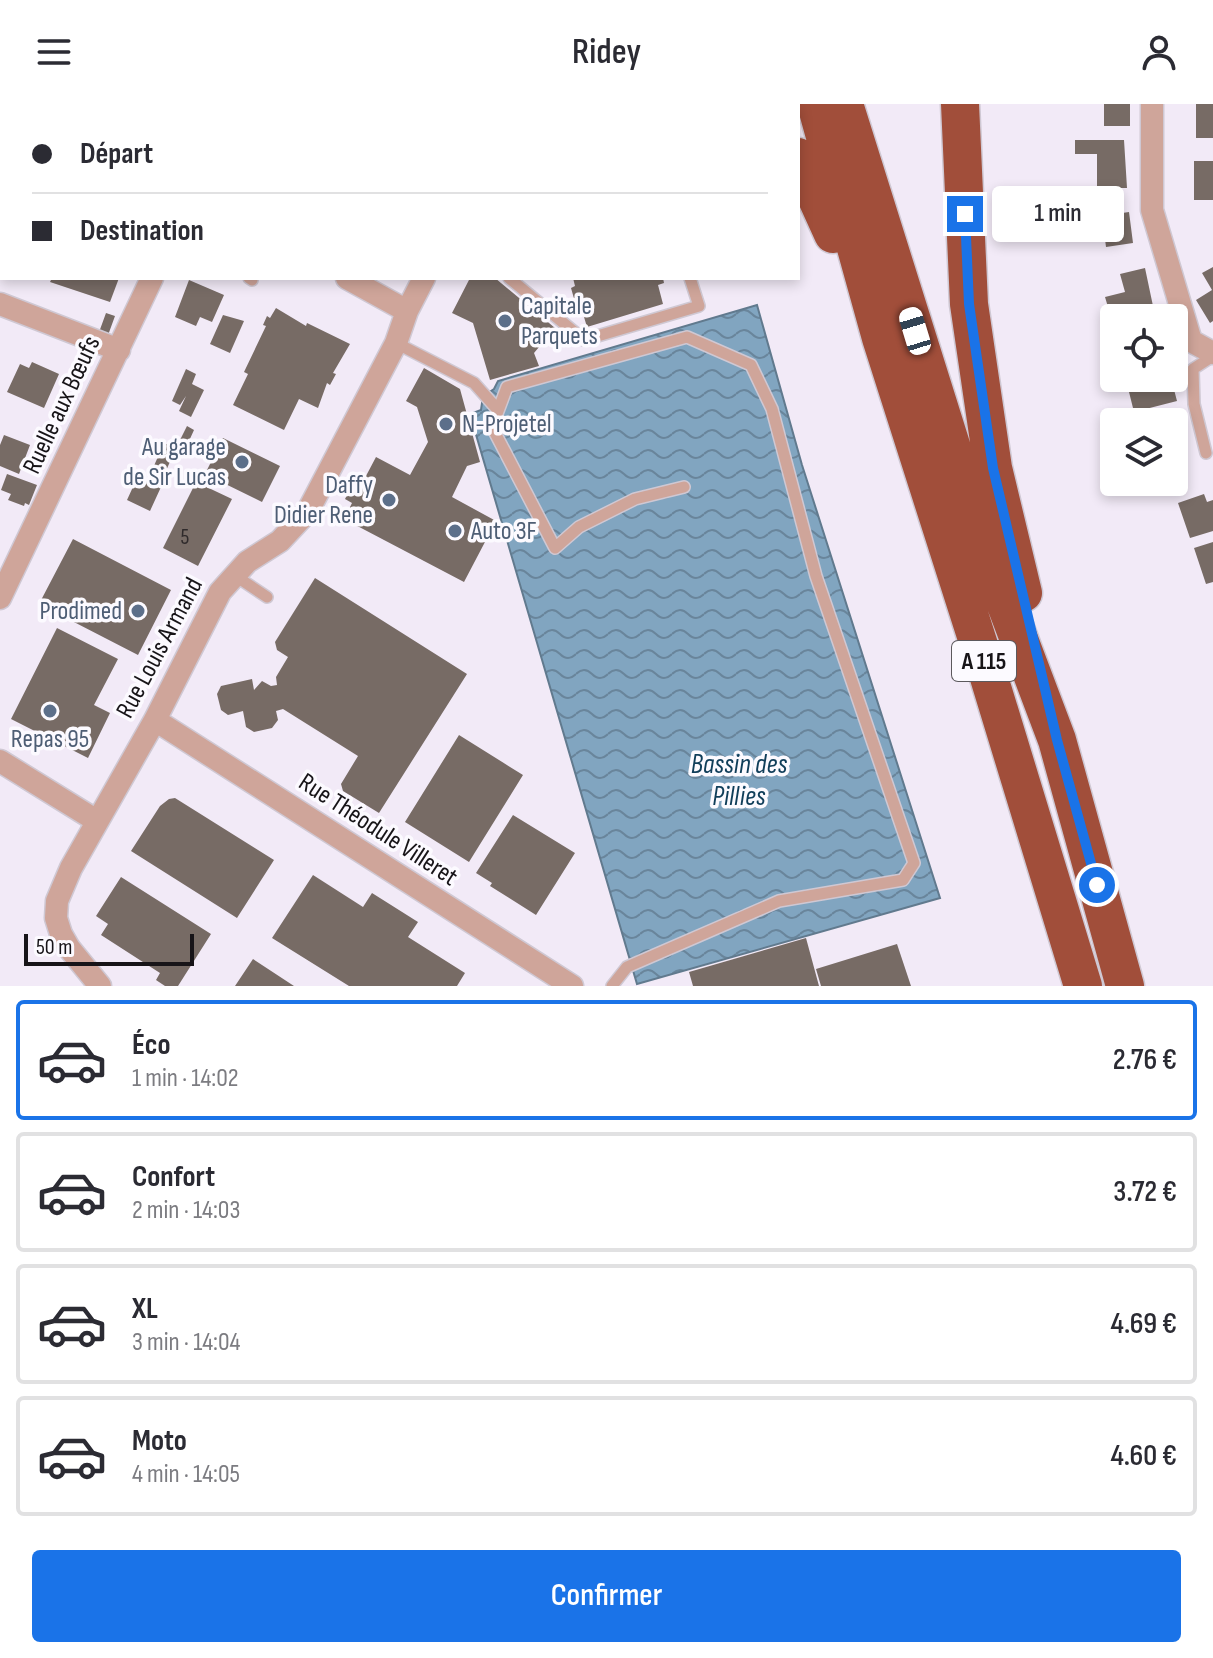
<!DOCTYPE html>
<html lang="fr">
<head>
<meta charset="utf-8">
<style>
  :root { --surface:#fff; --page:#f7f7f7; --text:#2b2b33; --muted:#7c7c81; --line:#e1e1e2; --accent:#1a73e8 }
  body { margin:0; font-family:"Sofia Sans Condensed",sans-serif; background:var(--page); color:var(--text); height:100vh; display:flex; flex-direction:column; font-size:30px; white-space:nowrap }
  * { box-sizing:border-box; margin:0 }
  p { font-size:26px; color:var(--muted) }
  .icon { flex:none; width:44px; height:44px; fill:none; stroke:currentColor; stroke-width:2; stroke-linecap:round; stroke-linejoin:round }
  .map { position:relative; height:882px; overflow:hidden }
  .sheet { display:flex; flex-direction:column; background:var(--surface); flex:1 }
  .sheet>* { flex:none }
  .hud { position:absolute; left:0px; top:0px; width:800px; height:176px; box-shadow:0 4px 12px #0003; display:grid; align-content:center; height:176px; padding:0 32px; background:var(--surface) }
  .fabs { position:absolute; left:1100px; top:200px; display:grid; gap:16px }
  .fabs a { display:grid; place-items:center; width:88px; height:88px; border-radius:8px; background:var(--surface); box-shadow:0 4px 12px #0003; font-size:40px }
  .scale { position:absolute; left:24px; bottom:20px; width:170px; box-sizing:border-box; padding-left:8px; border:4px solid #171418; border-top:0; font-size:22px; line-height:28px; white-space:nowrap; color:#171418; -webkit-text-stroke:6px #fcfaff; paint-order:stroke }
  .end { position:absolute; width:36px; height:36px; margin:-18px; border:10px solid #1a73e8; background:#fff; box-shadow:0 0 0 4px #fff }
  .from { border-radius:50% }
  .bubble { position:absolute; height:56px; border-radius:8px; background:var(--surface); box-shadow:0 4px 12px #0003; font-size:26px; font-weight:600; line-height:56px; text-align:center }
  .car { position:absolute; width:24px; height:48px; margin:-24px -12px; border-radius:10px; box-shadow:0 0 6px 2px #0007; background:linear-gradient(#fff 24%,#345 0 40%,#fff 0 76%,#345 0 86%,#fff 0) }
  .hud b { display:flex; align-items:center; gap:28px; height:76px; font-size:30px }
  .hud b+b { border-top:2px solid var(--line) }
  .hud i { width:20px; height:20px; background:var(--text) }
  ul { padding:14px 0 0; list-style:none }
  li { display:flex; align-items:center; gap:24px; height:120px; margin:0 16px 12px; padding:0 16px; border:4px solid var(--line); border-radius:8px }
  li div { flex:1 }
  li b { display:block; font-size:30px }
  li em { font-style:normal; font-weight:600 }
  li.selected { border-color:var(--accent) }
  li>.icon { width:72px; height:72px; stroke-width:1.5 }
  .primary-button { display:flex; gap:16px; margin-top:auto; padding:16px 32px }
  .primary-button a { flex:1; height:92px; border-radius:8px; background:var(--accent); color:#fff; font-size:32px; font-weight:600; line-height:92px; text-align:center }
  header { display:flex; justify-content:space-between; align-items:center; height:104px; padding:0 32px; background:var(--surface); font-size:36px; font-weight:600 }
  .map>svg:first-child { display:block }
</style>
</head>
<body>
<header><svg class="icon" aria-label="menu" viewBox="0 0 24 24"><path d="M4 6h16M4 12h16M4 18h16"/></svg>Ridey<svg class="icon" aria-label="person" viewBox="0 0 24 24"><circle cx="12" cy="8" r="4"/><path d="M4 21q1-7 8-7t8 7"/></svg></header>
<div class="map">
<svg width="1213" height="882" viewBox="0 0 1213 882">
  <defs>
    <pattern id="water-waves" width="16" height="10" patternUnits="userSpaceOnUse" patternTransform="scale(2)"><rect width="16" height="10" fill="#81a5c0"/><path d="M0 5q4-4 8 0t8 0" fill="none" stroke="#69859b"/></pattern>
  </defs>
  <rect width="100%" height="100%" fill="#f2eaf7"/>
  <path fill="url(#water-waves)" stroke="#617a8e" stroke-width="2" d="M757,201L802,361L940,794L637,880L470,310L481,306L483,292L494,285L498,277Z"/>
  <path fill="#776b65" d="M1104,0H1130V22H1104Z
    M1196,0H1213V34H1196Z
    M1075,36H1124L1127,84H1097V50H1075Z
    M1194,57H1213V96H1194Z
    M1129,108L1133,139L1106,143L1102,112Z
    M1213,163V217L1210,219L1196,196L1212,186L1202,169Z
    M1145,164L1153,202L1111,213L1105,193L1125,188L1120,170Z
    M52,174H119L110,198L50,178Z
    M470,174H495L555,224L534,249L539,262L490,276L473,219L452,209Z
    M573,174H663L664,179L658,181L663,200L587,223L581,203L577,205L571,184L575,182Z
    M189,176L224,191L212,218L200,213L196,222L175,213Z
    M276,204L306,222L307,219L350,240L333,269L336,270L330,281L327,279L318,304L299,295L284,326L233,301L248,270L244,268L266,222L263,221L267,212L270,214Z
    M106,209L115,212L107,234L98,231Z
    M223,211L244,217L230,249L210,240Z
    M32,258L59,270L44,304L7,288L20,260L29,264Z
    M424,264L460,285L480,358L467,362L452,393L496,417L464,478L344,415L352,399L345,395L350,385L357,389L376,353L410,371L428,338L417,303L406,297Z
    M186,265L196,270L192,280L204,286L191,313L179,307L186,292L180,301L172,297Z
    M1146,274H1171L1177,297L1134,308L1129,288L1149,284Z
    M1181,305L1187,344L1174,348V318H1157L1155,311Z
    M187,322L194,326L184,348L176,344Z
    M4,331L30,341L19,370L0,362V341Z
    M223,334L280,362L262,398L205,370Z
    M164,339L176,344L165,369L153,364Z
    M7,370L37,381L29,401L25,399L24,402L8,396L11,390L1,386Z
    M138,372L161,383L150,407L127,396Z
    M196,378L232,395L198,462L163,444Z
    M1204,390L1207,398L1213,396V427L1190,434L1178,399Z
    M73,435L171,486L138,551L39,500Z
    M1213,438V478L1206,480L1194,444Z
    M315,474L467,570L379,709L343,687L341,680L358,652L283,605L276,607L278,616L272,624L254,628L246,623L243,607L228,611L221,606L217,590L221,582L252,575L254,586L262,577L271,582L277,581L276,573L288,553L277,546L275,538Z
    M57,524L118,555L94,601L110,609L88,654L11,615Z
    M459,631L523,671L469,758L405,718Z
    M175,694L274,756L237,814L131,747L160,702L169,695Z
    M513,711L575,749L536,811L490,782L492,779L476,769Z
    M313,771L363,803L372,789L418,818L408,833L465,869L457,882H349L272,834Z
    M121,773L211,830L178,882H165L156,876L160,869L101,831L108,820L96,812Z
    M806,834L819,882H693L689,868Z
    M897,840L911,882H821L816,865Z
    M253,855L294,882H235Z"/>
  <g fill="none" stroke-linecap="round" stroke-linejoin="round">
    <defs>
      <path id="service" d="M635,0V2
        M249,174L252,176
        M509,174L584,236L699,202L690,174
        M396,239L474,279L498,306
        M1206,349L1194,300L1193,265L1213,252
        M234,471L267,493
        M612,882L627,863L779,797L903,776L914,759L816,472L772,305L751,261L687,233L507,283L492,323L555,444L579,423L635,395L684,383"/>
      <path id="minor" d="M1152,0V106L1191,237L1213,249
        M223,2V0
        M347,174L407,207
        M0,200L119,246
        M0,494L152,174
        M155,616L572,882
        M0,657L97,717
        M100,882L69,844L61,830L56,814L57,797L71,764L155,616L220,488L247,458L280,437L308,407L396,239L407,207L424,174"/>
      <path id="motorway" d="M770,0L771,2
        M816,0L881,234L984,557L1083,882
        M844,0L977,424L1057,636L1125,882
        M960,0L969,200L993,364L1023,489
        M798,53L833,130"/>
    </defs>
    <use href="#service" stroke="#cfc8d3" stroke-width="14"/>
    <use href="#minor" stroke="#cfc8d3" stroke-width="25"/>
    <use href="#motorway" stroke="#cfc8d3" stroke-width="41"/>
    <use href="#service" stroke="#cfa59a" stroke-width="11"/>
    <use href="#minor" stroke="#cfa59a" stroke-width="22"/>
    <use href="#motorway" stroke="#a14e3a" stroke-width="38"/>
  </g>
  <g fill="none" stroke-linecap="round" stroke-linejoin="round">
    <path stroke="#1a73e8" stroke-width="10" d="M965,110L969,200L993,364L1057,636L1097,781"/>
  </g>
  <g fill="#5c6f8a" stroke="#fcfaff" stroke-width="3">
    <circle cx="505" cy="217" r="8"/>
    <circle cx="446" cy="320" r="8"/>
    <circle cx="242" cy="358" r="8"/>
    <circle cx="389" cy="396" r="8"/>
    <circle cx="455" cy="427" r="8"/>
    <circle cx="138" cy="507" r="8"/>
    <circle cx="50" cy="607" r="8"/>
  </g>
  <g text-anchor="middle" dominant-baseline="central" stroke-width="7" stroke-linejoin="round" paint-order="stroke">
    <g font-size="22" fill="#2f2a2b">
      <text x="185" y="433">5</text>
    </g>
    <rect fill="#fcfaff" stroke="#5c595d" stroke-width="2" x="952" y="537" width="64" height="40" rx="6"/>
    <g font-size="24" font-weight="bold" fill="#171418">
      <text x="984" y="557">A 115</text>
    </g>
    <g font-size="26" fill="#4e5e75" stroke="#fcfaff" text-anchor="start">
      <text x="521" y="202">Capitale<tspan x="521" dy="30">Parquets</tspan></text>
      <text x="462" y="320">N-Projetel</text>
      <text x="226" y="343" text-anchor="end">Au garage<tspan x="226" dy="30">de Sir Lucas</tspan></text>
      <text x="373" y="381" text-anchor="end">Daffy<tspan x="373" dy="30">Didier Rene</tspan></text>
      <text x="471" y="427">Auto 3F</text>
      <text x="122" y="507" text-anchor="end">Prodimed</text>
      <text x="50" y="635" text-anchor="middle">Repas 95</text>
    </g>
    <g font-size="26" fill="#171418" stroke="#fcfaff">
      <text transform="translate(62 301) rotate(-65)">Ruelle aux Bœufs</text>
      <text transform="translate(160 544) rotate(-62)">Rue Louis Armand</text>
      <text transform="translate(378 726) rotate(33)">Rue Théodule Villeret</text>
    </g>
    <g font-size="28" font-style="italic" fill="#103e5a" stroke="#fcfaff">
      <text x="739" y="660">Bassin des<tspan x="739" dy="32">Pillies</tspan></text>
    </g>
  </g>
</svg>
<div class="fabs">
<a><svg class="icon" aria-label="locate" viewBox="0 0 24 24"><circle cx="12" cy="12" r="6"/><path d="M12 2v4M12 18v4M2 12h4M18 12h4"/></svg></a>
<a><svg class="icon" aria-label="layers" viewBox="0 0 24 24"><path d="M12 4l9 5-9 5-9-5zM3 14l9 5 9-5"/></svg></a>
</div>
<div class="scale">50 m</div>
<i class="end from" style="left:1097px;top:781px"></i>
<i class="end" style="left:965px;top:110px"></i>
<div class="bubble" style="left:992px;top:82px;width:132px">1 min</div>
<i class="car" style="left:915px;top:227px;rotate:343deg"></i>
<div class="hud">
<b><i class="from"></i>Départ</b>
<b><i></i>Destination</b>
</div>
</div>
<section class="sheet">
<ul>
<li class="selected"><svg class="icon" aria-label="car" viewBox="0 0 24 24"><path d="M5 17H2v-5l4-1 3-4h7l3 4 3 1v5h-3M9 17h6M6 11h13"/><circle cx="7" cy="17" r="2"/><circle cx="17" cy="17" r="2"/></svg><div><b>Éco</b><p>1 min · 14:02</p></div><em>2.76 €</em></li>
<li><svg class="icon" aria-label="car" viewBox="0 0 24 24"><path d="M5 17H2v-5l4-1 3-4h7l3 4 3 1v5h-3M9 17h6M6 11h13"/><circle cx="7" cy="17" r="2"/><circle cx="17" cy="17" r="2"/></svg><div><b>Confort</b><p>2 min · 14:03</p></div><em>3.72 €</em></li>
<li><svg class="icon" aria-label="car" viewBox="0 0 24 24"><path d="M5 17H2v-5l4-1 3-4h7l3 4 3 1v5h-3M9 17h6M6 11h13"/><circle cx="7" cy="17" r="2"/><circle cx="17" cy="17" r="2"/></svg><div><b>XL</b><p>3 min · 14:04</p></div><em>4.69 €</em></li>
<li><svg class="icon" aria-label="car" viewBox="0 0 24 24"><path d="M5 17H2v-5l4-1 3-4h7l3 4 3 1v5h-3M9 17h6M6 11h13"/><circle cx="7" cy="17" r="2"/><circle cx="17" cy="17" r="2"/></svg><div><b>Moto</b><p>4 min · 14:05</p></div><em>4.60 €</em></li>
</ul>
<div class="primary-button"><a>Confirmer</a></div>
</section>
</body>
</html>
